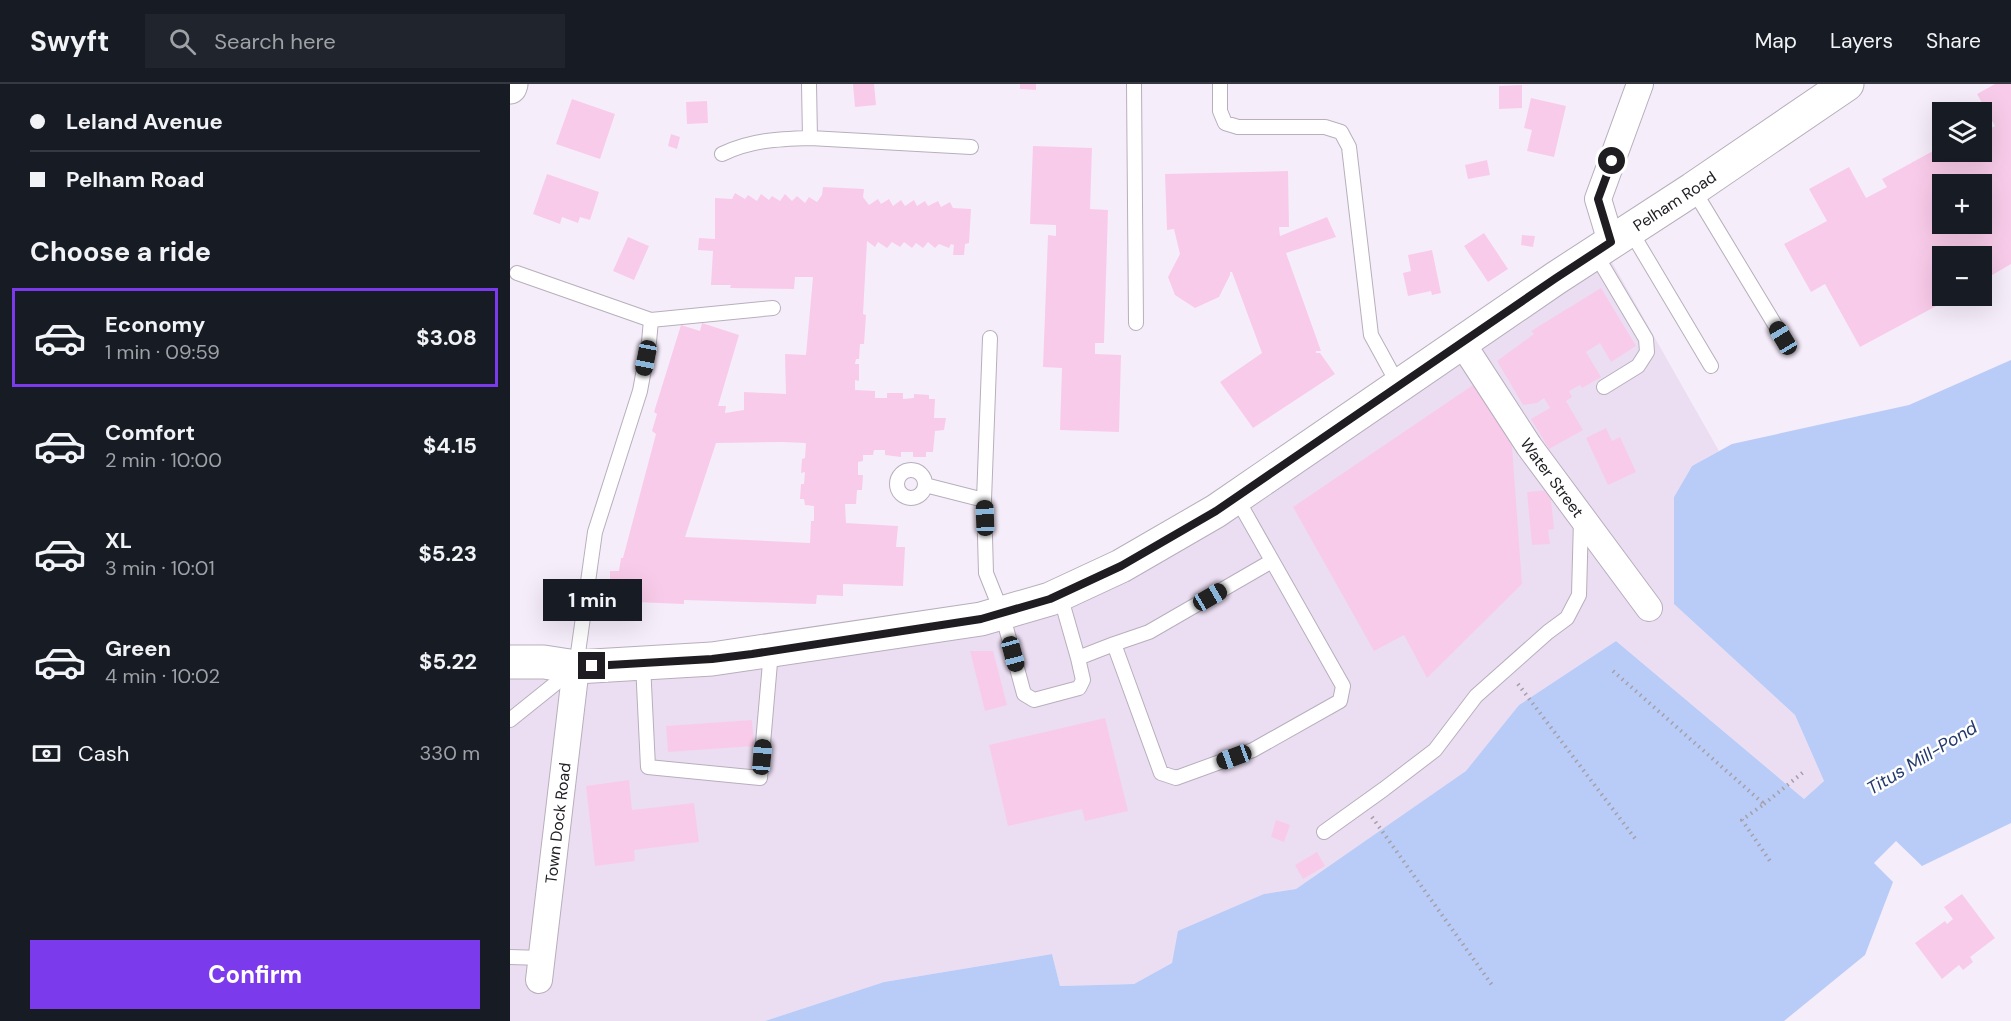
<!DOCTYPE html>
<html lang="en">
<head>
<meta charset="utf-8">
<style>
  :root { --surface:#171b24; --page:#20242c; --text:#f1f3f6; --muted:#9ea1a6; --line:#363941; --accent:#7c3aed }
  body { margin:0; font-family:"DM Sans",sans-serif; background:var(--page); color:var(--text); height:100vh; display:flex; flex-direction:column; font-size:22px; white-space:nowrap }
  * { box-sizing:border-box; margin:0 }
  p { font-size:20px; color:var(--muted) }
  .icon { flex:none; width:33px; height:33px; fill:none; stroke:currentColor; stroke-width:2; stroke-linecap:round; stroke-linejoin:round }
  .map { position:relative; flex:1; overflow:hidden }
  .sheet { display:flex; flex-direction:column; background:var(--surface); width:510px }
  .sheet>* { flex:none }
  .guide { display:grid; align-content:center; height:132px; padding:0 30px; background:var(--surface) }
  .tools { position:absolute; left:1422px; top:18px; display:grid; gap:12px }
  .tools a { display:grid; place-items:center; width:60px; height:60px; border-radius:0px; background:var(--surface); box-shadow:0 6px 24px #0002; font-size:30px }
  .end { position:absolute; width:27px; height:27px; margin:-14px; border:8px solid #201d22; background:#fff; box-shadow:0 0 0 3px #fff }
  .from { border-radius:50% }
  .bubble { position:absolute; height:42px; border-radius:0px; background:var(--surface); box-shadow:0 6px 24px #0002; font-size:20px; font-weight:700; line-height:42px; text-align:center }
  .car { position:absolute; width:18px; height:36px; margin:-18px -9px; border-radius:8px; box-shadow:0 0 4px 2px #0007; background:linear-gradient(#222 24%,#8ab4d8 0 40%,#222 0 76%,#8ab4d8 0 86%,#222 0) }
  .guide b { display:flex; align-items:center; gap:21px; height:57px; font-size:22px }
  .guide b+b { border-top:2px solid var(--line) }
  .guide i { width:15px; height:15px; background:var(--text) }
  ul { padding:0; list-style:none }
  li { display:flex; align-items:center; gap:18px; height:99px; margin:0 12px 9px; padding:0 18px; border:3px solid transparent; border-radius:0px }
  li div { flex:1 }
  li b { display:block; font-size:22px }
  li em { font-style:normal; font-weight:700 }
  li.current { border-color:var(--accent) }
  li>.icon { width:54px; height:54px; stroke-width:1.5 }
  h2 { padding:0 30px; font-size:27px; line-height:72px }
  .pay { display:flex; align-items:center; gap:15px; height:66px; padding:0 30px; font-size:22px }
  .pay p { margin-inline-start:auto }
  .action { display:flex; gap:12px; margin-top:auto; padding:12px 30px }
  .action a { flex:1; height:69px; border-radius:0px; background:var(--accent); color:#fff; font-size:24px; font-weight:700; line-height:69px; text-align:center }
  header { display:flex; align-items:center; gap:36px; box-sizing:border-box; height:84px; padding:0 30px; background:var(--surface); border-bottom:2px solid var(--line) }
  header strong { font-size:28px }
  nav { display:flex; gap:33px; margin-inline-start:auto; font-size:21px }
  .search { width:420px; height:54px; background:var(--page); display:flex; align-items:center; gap:15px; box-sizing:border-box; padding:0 21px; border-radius:0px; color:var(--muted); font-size:22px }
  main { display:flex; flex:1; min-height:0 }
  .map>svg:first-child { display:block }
</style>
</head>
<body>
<header>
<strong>Swyft</strong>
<div class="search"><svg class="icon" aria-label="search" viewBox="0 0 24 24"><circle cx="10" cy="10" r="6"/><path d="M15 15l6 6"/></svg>Search here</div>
<nav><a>Map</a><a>Layers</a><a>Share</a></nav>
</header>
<main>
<section class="sheet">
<div class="guide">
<b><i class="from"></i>Leland Avenue</b>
<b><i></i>Pelham Road</b>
</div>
<h2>Choose a ride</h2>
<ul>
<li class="current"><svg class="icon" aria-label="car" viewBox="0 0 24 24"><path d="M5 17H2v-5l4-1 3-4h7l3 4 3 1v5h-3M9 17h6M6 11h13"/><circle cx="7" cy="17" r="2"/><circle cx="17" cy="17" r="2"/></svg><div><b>Economy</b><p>1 min · 09:59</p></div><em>$3.08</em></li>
<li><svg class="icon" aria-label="car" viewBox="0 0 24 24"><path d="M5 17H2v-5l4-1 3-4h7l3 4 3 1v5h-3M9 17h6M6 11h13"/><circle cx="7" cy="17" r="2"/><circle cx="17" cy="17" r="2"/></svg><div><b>Comfort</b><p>2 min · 10:00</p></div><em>$4.15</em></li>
<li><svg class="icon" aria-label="car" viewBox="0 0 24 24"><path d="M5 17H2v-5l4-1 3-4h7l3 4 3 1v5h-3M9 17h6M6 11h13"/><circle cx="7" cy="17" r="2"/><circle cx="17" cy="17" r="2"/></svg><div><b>XL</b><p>3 min · 10:01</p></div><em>$5.23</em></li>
<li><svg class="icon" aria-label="car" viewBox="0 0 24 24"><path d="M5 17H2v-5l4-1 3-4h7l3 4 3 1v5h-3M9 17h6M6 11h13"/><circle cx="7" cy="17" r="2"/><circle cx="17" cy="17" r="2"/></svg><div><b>Green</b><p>4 min · 10:02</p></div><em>$5.22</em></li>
</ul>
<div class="pay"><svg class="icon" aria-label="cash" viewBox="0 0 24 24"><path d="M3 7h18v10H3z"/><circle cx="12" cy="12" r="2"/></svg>Cash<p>330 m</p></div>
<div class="action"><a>Confirm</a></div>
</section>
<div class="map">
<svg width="1501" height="937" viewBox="0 0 1501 937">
  <rect width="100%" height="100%" fill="#f6edfb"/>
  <path fill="#ebdef2" d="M1098,171L1209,367L1182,382L1164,413V520L1285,631L1314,697L1294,715L1106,557L1009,621L957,687L786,805L754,810L662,879L624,900L550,902L542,870L374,898L255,937H0V585L536,524Z"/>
  <path fill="#b8ccf7" d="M1501,276V739L1412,782L1386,757L1364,779L1383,798L1355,871L1274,937H255L374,898L542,870L550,902L624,900L662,879L668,847L754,810L786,805L956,687L1009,621L1106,557L1294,715L1314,697L1285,631L1164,520V413L1182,382L1222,360L1399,321Z"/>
  <path fill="#f9cbea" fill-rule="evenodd" d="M343,0H364L366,21L345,23Z
    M510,0H526V6L510,5Z
    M1485,0H1501V180L1472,197V172H1432V212H1445L1350,263L1315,200L1301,208L1274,160L1317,137L1299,105L1339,83L1356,114L1377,103L1372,95L1432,62V68H1472V49L1485,42L1467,10ZM1432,100H1472V140H1432Z
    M1012,1V24L989,25V2Z
    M1021,14L1056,22L1044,73L1017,67L1022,46L1014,44Z
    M62,15L105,30L90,75L46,60Z
    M197,17L198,39L177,40L176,18Z
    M161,50L170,53L167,65L158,62Z
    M523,62L582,64L580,125L598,126L594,259H585V270L611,271L609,348L550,346L552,284L533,283L538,151L546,152V141L520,140Z
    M977,76L980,91L958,95L955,81Z
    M778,87L779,143H769L770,152L817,133L826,153L776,169L811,267H806V269H810L825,290L743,344L710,298L752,269L722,188H720V191L709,213L685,224L665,211L658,193L670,170L664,145L657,146L655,90Z
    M37,90L89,108L80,136L70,133L68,139L52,133L50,140L23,130Z
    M313,103L354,105L353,113L359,121L368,115L371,120L379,115L383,122L391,116L395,122L404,116L407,122L415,117L418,122L428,117L431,123L440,118L443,124L461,125L459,159L455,160L454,171H443L444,161L441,160L439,164L429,160L425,164L418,158L413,164L406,159L402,164L394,158L390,163L382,158L377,164L368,158L365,163L357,157L353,230L356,231L354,260H350L349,275H346L345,280H349V297L345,296V306L365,307V314H377V309H393V315L404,314V310L419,311V315H425L424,334H436L434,346L425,347L423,368H416V373H403V368H391V373L375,371V366H364L363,371H353V377L348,378V391H353L352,406H347L346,420H335L336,439L388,442L386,463H395L393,502L333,500V512L307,511L306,520L174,516V520L100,517V487H109L111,474H113L146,350L142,347L147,330L144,328L171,241L190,247L192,239L229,251L208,322H216L215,329L234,326V308L276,310L275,270L296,271L303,193H285L284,205L220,204L221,201H201L203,167L188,166L189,154L205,155V114L222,115L225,109L235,115L238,111L247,117L251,110L259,116L262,112L270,117L275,110L282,117L287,112L295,119L299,113L307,118L312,111ZM272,358L296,359L295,374L292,375L291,389L295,388L294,400H291L290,415H294L295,421L304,422V437H301L300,459L175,453L206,359Z
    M974,149L998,185L978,198L954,162Z
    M1012,151L1025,152L1023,163L1011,161Z
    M118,153L139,162L124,196L103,187Z
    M922,166L931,209L922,211L921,207L898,212L893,189L901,187L898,171Z
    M1091,204L1126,262L1101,278L1090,259L1076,268L1091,293L1072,304L1070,301L1059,307L1062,313L1056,317L1073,346L1039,365L1021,335L1040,324L1034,314L1027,319L1013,321L987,277L1024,250L1021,247Z
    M966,299L1002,362L1012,500L917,594L894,551L864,567L783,423Z
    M1096,344L1102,357L1110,353L1126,388L1098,401L1076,354Z
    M1040,406L1044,445L1038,446L1040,460L1022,461L1017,408Z
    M460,567H483L497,621L475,627Z
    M595,634L618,727L575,737L572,725L498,742L479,661Z
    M242,636L244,662L158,668L156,642Z
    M119,696L122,726L184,719L189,758L124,766L125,777L85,782L76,702Z
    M766,736L780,741L774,758L761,753Z
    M807,768L815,782L793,795L785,781Z
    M1452,810L1485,854L1460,873L1463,878L1453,886L1449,881L1432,895L1405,859L1435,837L1437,840L1443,835L1434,823Z"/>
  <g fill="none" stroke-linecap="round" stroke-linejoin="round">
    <defs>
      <path id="lane" d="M299,0L300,54L461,63
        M624,0L626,239
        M710,0V27L715,39L728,43H815L831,48L839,63L861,251L889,302
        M212,70C241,56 268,55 300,54
        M1183,105L1273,254
        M1120,146L1201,282
        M1085,169L1136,255L1137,268L1128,282L1094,303
        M141,236L263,224
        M480,254L474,416L476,489L492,529L514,610L524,616L569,604L573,596L568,574L604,560
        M387 400a14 14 0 1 1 28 0a14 14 0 1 1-28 0Z
        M415,401L474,416
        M726,413L833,602L830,617L743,666L666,694L651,689L604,560L639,548L762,477
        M550,511L568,574
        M133,580L138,683L250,694L261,567
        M0,636L66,583L85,448L130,307L139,258L141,236L7,189
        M814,748L874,705L925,666L966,612L1038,548L1057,534L1069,511L1071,436
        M0,873L32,874"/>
      <g id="street">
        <path d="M1101,158L1088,115L1130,0"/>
        <path id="s1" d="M952,259L1019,362L1139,524"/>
        <path id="s2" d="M29,896L66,583"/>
      </g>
      <g id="secondary">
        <path d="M0,3L1,0"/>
        <path id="s3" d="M0,578H34L66,583L202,575L471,535L540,515L611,482L706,427L1046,194L1183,105L1337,0"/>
      </g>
    </defs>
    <use href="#lane" stroke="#b7afbc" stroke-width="16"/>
    <use href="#street" stroke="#b7afbc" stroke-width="28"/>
    <use href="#secondary" stroke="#b7afbc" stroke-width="35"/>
    <path stroke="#a69faa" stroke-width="4" stroke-dasharray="1.5 4.5" stroke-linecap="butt" d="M1103,587L1254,720L1232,736L1260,777
      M1008,600L1127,757
      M1254,720L1296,686
      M862,733L982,901"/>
    <use href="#lane" stroke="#fff" stroke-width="14"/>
    <use href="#street" stroke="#fff" stroke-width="26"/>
    <use href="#secondary" stroke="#fff" stroke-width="33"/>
  </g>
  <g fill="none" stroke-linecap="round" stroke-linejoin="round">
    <path stroke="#201d22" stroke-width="8" d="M82,582L202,575L242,570L471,535L540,515L611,482L706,427L1046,194L1101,158L1088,115L1102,77"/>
  </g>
  <g text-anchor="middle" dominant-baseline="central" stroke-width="5" stroke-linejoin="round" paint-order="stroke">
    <g font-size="16" fill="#201d22" stroke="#fefefe">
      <text stroke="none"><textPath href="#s3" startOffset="1288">Pelham Road</textPath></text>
      <text stroke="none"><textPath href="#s1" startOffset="162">Water Street</textPath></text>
      <text stroke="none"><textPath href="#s2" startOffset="158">Town Dock Road</textPath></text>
    </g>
    <g font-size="18" font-style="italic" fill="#23386d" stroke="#fefefe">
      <text transform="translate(1412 674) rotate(-31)">Titus Mill-Pond</text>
    </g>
  </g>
</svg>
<div class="tools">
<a><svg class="icon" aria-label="layers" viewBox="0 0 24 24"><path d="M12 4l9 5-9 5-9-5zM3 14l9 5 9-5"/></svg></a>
<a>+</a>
<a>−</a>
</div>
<i class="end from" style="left:1102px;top:77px"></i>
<i class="end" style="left:82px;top:582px"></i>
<div class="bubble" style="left:33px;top:495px;width:99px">1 min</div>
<i class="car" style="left:1273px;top:254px;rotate:329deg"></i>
<i class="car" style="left:136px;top:274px;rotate:191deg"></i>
<i class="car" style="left:475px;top:434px;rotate:358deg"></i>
<i class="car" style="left:700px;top:513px;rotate:60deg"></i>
<i class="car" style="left:503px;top:570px;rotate:165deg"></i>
<i class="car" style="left:252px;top:673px;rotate:5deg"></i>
<i class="car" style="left:724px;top:673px;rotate:250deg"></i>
</div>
</main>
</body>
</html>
